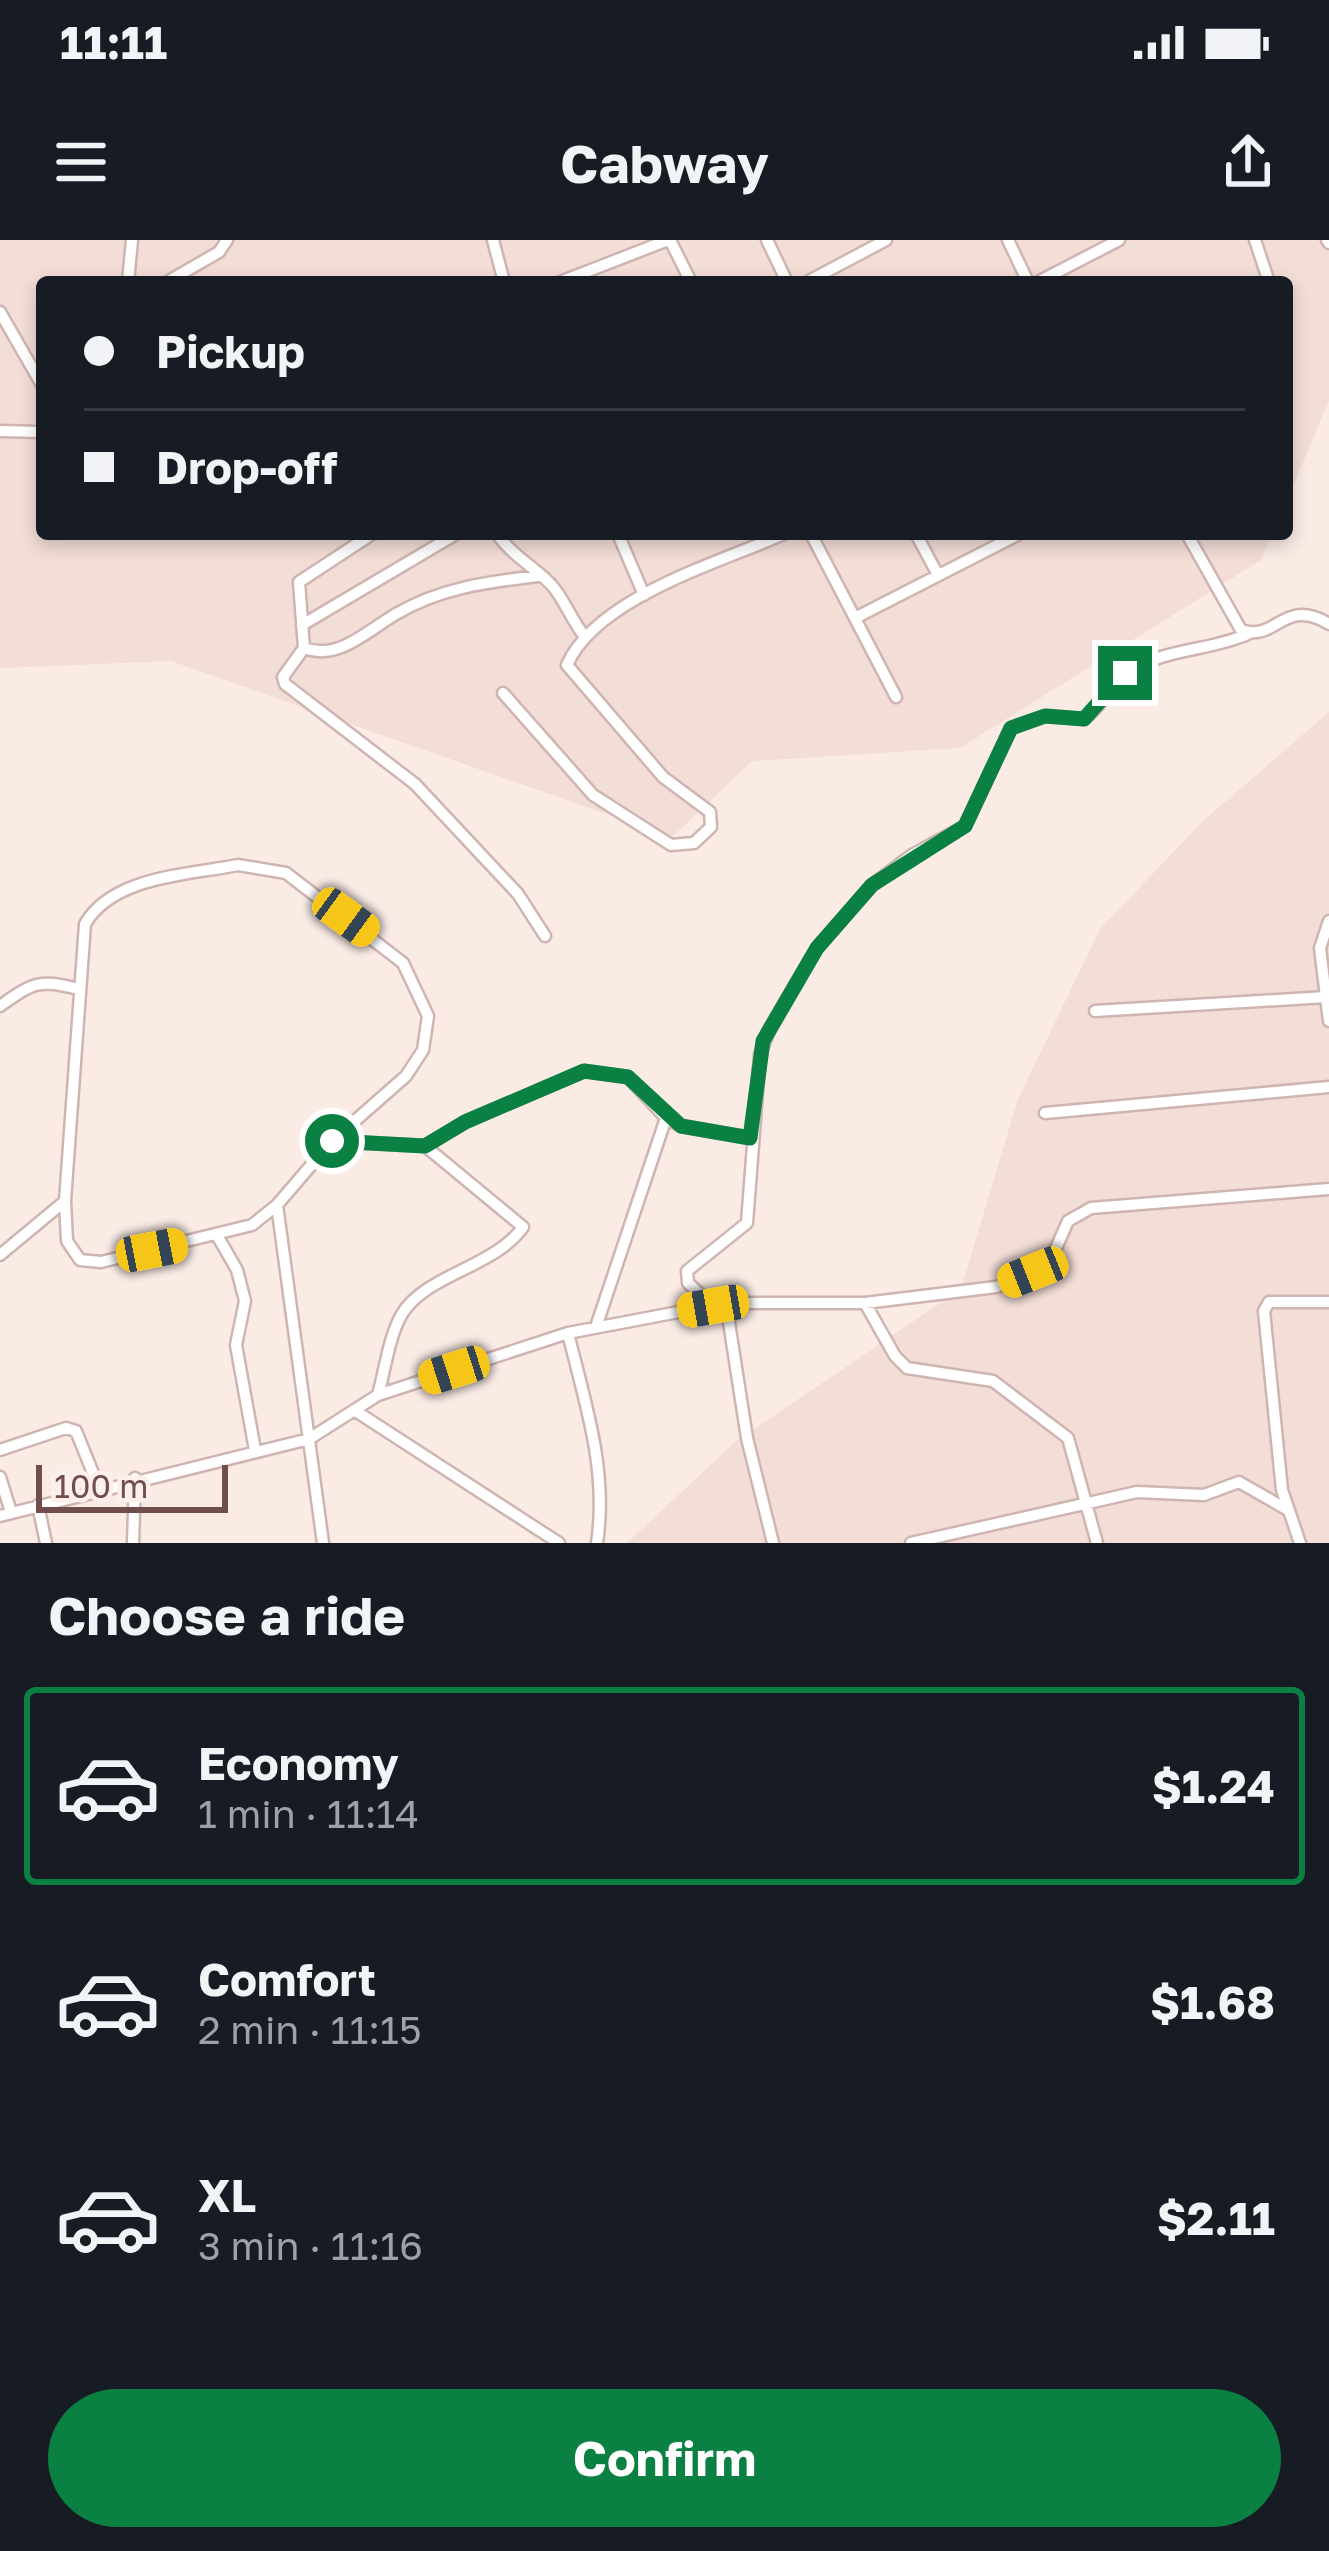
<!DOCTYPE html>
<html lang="en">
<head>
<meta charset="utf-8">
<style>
  :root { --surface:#171b24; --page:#242831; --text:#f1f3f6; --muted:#9ea1a6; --line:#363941; --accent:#0b8043 }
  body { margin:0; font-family:"Golos Text",sans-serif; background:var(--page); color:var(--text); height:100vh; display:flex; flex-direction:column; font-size:45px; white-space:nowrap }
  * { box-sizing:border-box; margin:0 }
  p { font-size:39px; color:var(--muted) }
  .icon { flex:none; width:66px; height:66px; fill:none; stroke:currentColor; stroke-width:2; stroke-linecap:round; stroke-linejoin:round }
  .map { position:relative; height:1303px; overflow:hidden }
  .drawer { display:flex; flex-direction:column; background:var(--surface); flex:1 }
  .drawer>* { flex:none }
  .guide { position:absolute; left:36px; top:36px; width:1257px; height:264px; border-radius:12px; box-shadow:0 6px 18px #0003; display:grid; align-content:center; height:264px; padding:0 48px; background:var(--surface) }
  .scale { position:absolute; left:36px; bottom:30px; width:192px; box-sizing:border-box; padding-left:12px; border:6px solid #714d4c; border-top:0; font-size:33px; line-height:42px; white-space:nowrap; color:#714d4c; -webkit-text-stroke:9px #fdf0eb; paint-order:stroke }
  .end { position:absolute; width:54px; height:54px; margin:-27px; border:15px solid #0b8043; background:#fff; box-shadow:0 0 0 6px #fff }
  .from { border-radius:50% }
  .car { position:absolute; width:36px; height:72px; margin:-36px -18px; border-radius:15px; box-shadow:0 0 9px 3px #0007; background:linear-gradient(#f5c518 24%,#345 0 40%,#f5c518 0 76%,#345 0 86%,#f5c518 0) }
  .guide b { display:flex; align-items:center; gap:42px; height:114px; font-size:45px }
  .guide b+b { border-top:3px solid var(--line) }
  .guide i { width:30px; height:30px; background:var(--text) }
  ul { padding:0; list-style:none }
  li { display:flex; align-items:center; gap:36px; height:198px; margin:0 24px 18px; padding:0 24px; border:6px solid transparent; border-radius:12px }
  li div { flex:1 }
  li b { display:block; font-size:45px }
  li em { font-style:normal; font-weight:700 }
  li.current { border-color:var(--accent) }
  li>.icon { width:108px; height:108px; stroke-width:1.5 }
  h2 { padding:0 48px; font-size:54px; line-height:144px }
  .button { display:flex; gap:24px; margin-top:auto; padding:24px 48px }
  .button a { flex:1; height:138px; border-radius:72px; background:var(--accent); color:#fff; font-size:48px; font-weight:700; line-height:138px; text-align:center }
  .status { display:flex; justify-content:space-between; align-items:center; height:84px; padding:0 60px; background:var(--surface); direction:ltr }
  .status svg { height:33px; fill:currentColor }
  header { display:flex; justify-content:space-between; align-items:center; height:156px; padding:0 48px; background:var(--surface); font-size:54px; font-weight:700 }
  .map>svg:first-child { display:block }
</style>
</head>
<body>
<div class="status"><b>11:11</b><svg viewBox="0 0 49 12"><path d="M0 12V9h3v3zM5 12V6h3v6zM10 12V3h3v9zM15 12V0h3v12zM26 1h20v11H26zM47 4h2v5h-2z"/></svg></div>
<header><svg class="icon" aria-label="menu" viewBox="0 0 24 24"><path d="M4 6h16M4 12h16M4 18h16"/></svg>Cabway<svg class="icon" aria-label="share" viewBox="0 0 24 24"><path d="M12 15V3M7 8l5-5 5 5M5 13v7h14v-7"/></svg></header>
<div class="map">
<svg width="1329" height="1303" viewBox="0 0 1329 1303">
  <rect width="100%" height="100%" fill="#faebe5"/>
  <path fill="#f3ddd7" d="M0,0H1329V161L1287,260V42H42V294H1272L1261,320L960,508L752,521L672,597L171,421L0,428Z
    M1329,472V1303H627L735,1202L961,1049L1018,859L1100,689L1203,581Z"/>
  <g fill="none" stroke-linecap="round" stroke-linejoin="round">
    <defs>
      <path id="minor" d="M493,0L504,42
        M670,0L691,42
        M767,0L787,42
        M1008,0L1028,42
        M1255,0L1269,42
        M1327,0L1329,3
        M128,42L132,0
        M167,42L219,12L227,0
        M560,42L668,0
        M807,42L886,0
        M1038,42L1119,0
        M0,72L42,145
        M0,191L42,192
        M372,294L299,342L304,408L283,437L285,444L415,544L518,654L545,696
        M497,294C516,320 540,330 554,348C566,363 572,381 585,397
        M618,294L644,355
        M811,294L896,457
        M916,294L938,335
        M1187,294L1241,390C1276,403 1284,356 1329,384
        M855,378L1019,294
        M302,385L456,294
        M304,408C338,421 367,391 396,374C440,348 487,342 538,336
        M503,453L593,555L671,605L694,603L711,587L710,572L663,537L567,425C596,358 720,322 784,294
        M238,625L286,633L403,723L428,776L423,810L406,836L332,901L277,965L252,985L101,1022L80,1020L67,1001L65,961L85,684C113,636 188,635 238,625Z
        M1329,681L1320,708L1329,781
        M0,766C34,742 39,739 78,749
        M1095,771L1326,757
        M1045,873L1329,847
        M332,901L425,906L465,882L584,831L628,837L666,878L681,886L750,898
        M277,965L323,1303
        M218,997L237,1030L245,1061L236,1105L255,1210
        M0,1015L65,961
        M726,1063L747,1198L773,1303
        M865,1063L895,1116L907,1128L993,1141L1068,1198L1097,1303
        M713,1066L688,1043L687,1031L747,983L760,814L770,788L817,708L872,645L912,615L965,586L1011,488L1045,476L1084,479C1104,465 1109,443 1129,431C1167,408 1210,411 1248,394
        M596,1087L666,878
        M568,1093C585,1163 608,1230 597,1303
        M378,1155C385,1130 389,1096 402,1074C425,1035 495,1027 523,987L425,906
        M354,1170L559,1303
        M0,1210L66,1188L76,1191L99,1248
        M0,1237L11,1272
        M38,1265L46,1303
        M0,1276L309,1199L378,1155L568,1093L726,1063H865L996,1047L1033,1032L1053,1015L1068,981L1091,968L1329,949
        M133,1303L135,1238
        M911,1303L1137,1252L1204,1255L1239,1242L1288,1270
        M1300,1303L1282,1250L1264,1071L1269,1062H1329"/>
    </defs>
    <use href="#minor" stroke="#cfb5b1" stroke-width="15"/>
    <use href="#minor" stroke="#fff" stroke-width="10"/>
  </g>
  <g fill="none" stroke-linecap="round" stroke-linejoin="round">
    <path stroke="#0b8043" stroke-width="15" d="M332,901L425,906L465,882L584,831L628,837L681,886L750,898L763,801L817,708L872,645L965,586L1011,488L1045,476L1084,479L1125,433"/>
  </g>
</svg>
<div class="scale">100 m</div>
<i class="end from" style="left:332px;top:901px"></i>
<i class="end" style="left:1125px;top:433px"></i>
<i class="car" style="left:346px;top:677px;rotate:126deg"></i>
<i class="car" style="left:152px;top:1010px;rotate:79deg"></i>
<i class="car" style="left:1033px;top:1032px;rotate:248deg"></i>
<i class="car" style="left:713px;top:1066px;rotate:260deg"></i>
<i class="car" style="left:454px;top:1130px;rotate:252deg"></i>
<div class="guide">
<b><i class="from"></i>Pickup</b>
<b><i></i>Drop-off</b>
</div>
</div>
<section class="drawer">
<h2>Choose a ride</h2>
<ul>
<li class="current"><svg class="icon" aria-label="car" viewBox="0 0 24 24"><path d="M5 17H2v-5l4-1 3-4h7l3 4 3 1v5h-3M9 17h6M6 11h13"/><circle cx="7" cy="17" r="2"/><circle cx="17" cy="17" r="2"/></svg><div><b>Economy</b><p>1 min · 11:14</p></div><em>$1.24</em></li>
<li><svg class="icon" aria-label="car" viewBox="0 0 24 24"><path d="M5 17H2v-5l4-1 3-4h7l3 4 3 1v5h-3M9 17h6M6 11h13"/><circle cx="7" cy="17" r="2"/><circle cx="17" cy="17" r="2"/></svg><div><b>Comfort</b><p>2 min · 11:15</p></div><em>$1.68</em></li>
<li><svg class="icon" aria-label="car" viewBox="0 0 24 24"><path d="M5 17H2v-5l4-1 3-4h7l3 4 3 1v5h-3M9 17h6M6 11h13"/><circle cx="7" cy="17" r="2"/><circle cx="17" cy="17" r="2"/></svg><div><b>XL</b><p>3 min · 11:16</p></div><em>$2.11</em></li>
</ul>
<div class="button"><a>Confirm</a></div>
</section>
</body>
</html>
